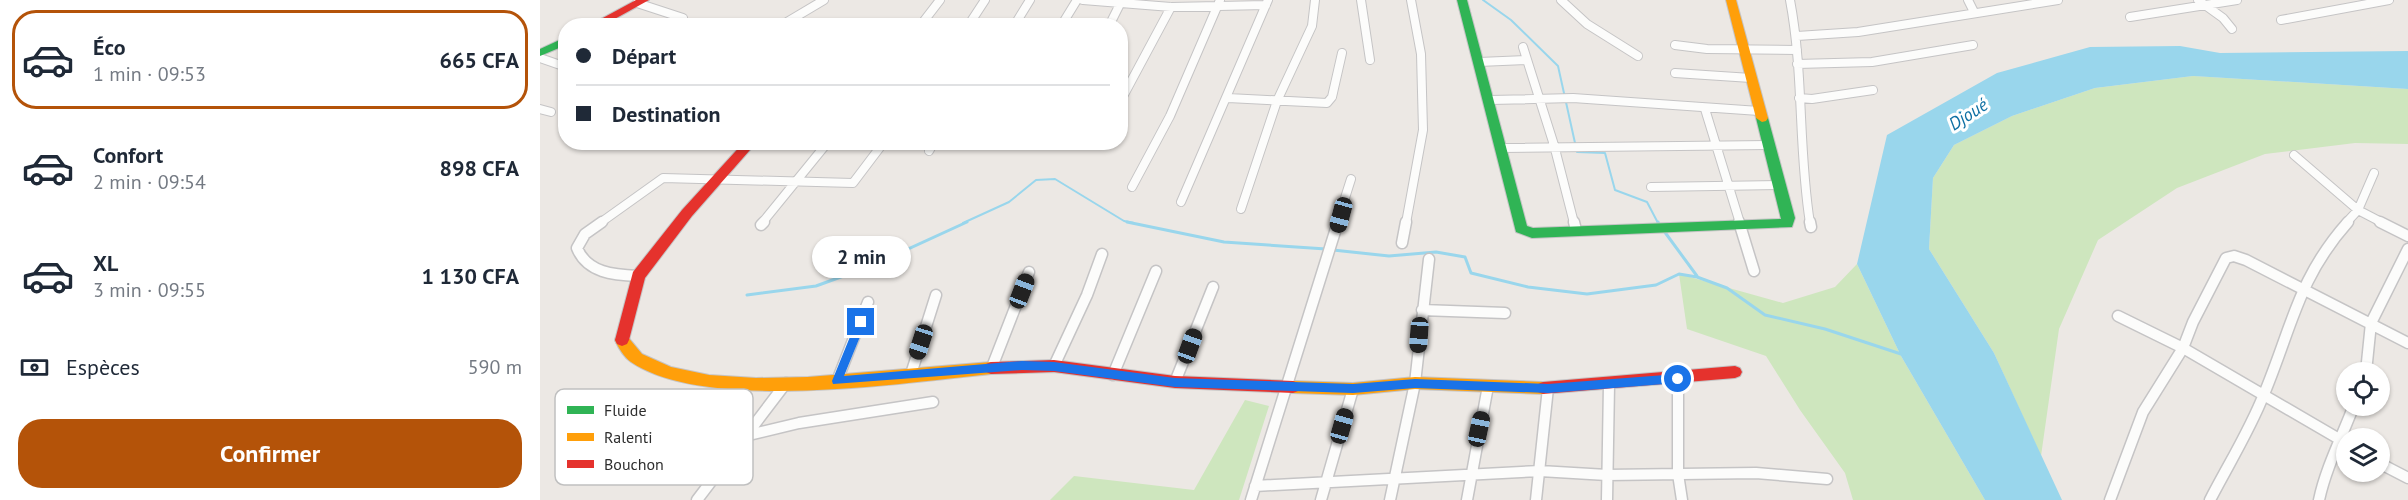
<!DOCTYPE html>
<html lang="fr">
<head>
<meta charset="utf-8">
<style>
  :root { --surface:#fff; --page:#f2f2f3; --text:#1f2937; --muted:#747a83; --line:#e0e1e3; --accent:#b45309 }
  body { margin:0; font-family:"PT Sans",sans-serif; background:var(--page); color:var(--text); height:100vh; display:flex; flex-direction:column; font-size:22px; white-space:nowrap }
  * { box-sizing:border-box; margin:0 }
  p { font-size:20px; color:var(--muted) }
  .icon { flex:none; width:33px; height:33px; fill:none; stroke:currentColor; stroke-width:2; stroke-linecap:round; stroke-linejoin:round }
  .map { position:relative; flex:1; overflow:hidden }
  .details { display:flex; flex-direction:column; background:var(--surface); width:540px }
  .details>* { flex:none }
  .guide { position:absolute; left:18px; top:18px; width:570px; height:132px; border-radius:24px; box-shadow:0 2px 4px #0004; display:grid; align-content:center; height:132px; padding:0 18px; background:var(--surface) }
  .controls { position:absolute; left:1796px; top:362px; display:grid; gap:12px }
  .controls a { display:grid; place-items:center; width:54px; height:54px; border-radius:50%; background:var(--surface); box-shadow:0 2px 4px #0004; font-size:30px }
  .end { position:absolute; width:27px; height:27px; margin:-14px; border:8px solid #1a73e8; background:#fff; box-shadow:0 0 0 3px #fff }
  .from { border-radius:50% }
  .bubble { position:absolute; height:42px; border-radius:21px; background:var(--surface); box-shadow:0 2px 4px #0004; font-size:20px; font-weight:600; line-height:42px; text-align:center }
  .car { position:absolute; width:18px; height:36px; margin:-18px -9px; border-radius:8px; box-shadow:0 0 4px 2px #0007; background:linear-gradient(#222 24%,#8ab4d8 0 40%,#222 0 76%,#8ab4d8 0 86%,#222 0) }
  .guide b { display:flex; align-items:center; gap:21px; height:57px; font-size:22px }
  .guide b+b { border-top:2px solid var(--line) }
  .guide i { width:15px; height:15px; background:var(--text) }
  ul { padding:10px 0 0; list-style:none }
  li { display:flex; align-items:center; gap:18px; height:99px; margin:0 12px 9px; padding:0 6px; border:3px solid transparent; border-radius:24px }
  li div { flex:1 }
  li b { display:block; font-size:22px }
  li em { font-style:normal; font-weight:600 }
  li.selected { border-color:var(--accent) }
  li>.icon { width:54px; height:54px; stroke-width:1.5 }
  .pay { display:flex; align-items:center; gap:15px; height:66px; padding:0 18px; font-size:22px }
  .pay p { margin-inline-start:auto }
  .button { display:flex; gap:12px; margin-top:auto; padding:12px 18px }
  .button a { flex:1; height:69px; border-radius:24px; background:var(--accent); color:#fff; font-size:24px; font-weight:600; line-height:69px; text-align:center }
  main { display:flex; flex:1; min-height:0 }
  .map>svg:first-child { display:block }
</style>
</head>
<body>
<main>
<section class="details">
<ul>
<li class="selected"><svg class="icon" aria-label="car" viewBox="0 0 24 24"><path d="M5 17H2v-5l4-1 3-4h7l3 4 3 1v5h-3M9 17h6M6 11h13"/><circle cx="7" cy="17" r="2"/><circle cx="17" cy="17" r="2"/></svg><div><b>Éco</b><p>1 min · 09:53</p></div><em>665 CFA</em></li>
<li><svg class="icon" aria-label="car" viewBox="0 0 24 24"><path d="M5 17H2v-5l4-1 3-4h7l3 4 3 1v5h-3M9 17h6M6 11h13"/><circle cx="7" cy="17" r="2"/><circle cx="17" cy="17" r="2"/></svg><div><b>Confort</b><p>2 min · 09:54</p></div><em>898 CFA</em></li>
<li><svg class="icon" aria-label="car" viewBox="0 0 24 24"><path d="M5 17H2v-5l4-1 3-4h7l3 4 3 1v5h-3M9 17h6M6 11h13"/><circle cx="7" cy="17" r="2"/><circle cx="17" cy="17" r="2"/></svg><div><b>XL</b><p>3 min · 09:55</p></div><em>1 130 CFA</em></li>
</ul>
<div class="pay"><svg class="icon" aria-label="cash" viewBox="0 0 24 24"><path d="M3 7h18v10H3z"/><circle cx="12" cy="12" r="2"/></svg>Espèces<p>590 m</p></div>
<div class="button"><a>Confirmer</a></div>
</section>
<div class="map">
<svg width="1868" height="500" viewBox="0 0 1868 500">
  <rect width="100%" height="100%" fill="#ece8e4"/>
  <path fill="#cee6be" d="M1653,76L1868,89V144L1815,143L1725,154L1637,188L1558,240L1519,329L1501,456L1454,353L1389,249L1393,178L1414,145L1472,116L1555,88Z
    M1317,264L1361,356L1445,500H1313L1305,473L1260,410L1226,356L1147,329L1139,274L1243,303L1295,287Z
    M705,400L729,406L699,500H510L534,476L654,490Z"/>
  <path fill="#99d6ec" d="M1640,46L1680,53L1868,51V89L1653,76L1555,88L1472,116L1414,145L1393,178L1389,249L1454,353L1522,500H1445L1361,356L1317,264L1347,135L1457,73L1550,47Z"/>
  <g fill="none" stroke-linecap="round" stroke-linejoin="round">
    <path stroke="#99d6ec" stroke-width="2" d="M943,0L971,20L1018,66L1037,152L1065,153L1075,190L1107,202L1118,223
      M423,223L469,202L496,180L515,179L584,221L594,223"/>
    <path stroke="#99d6ec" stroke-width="3" d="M587,222L684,242L786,249
      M1118,222L1120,226
      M1124,231L1157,276
      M793,250L849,256L896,252L925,257L931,273L988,287L1047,294L1116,285L1139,274L1157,277L1187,288L1225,315L1285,329L1364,355
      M207,295L276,286L331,266L427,222"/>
    <defs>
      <path id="street-far1" d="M543,0L631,7L726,5
        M821,0L830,60
        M1021,0L1047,24L1098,56
        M1250,0C1264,74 1258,149 1270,223
        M1428,0L1434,12
        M1658,0L1683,18L1692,29
        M97,3L143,18
        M1590,17L1697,0
        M1741,20L1849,0
        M242,25L284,0
        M380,26L400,0
        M428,26L445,0
        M474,26L490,0
        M521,26L537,0
        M569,26L580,4
        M1257,36L1318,32L1518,0
        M1135,45L1167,49L1257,50
        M983,47L1014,145L1034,223
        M0,58L26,67
        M939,62L987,60
        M1257,64L1332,62L1433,45
        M1135,73L1211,78
        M688,98L787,103L792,97L802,53
        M1259,98L1272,99L1333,90
        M950,100L1033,98L1219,111
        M580,102L631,7
        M0,109L11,112
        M1165,109L1200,223
        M962,148L1228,145
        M389,151L394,142
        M1754,155L1818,210L1843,223
        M592,187L630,116L680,0
        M1111,187L1239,185
        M641,202L728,0
        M701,209L737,101L772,26L775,0
        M60,223L123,178L313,183L344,142
        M222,223L288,142
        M797,223L811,179
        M866,223L883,130L881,54L871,0
        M1806,223L1818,210L1834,173"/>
      <path id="street" d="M62,222L45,234L37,248C47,273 74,275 98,276
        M1034,222L1036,230
        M1199,222L1214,271
        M1270,222L1271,227
        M1840,222L1868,236
        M221,225L224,222
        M862,243L866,222
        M882,310L965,313
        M1578,316L1643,348L1806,443
        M514,366L547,295L562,254
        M452,367L489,272
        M1826,372L1831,323L1868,249
        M371,374L396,295
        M573,375L616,271
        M1138,379V474L1142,500
        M297,381L328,302
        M635,382L673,287
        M205,436L259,423L393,402
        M1839,463L1868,478
        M715,486L1000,471L1067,475L1216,473L1287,479
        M157,500L246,383
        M711,500L798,222
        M781,500L813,389
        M850,500L875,383L889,259
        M927,500L948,386
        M996,500L1008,388
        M1067,500L1069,385
        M1570,500L1603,412L1643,348L1653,322L1686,258L1694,256L1706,260L1868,343
        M1670,500C1688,465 1710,430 1724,394C1752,327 1758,278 1808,222
        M1779,500C1786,467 1802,437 1814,405"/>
      <path id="fast" d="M917,0H927L987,226L993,228L1241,219L1216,118L1222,114L1228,118L1255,218L1252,227L992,238L976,232Z
        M26,37V45L0,56V49Z"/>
      <path id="slow" d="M1186,0H1196L1228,118L1226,121L1222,122L1216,118Z
        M82,334L87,336L102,354L131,367L169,375L216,378L268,377L451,362L456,364L458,368L456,372L451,374C362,383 166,413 91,362C84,357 78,347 75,340L77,336Z
        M875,377L1003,382L1008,384L1011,388L1008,392L1003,394L875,389L813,395L753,393L748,391L745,387L748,383L753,381L813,383Z"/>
      <path id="jam" d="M96,0H109L62,26H48Z
        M204,142H217L152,216L105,278L89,340L87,344L82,346L77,344L75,340L93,272L142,210Z
        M514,360L635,376L753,381L758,383L761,387L758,391L753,393L635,388L514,372L451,374L446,372L444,368L446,364L451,362Z
        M1195,366L1200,368L1202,372L1200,376L1195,378L1003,394L998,392L995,388L998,384L1003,382Z"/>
    </defs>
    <use href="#street-far1" stroke="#c5c4c5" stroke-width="10"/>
    <use href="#street" stroke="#c5c4c5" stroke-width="13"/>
    <use href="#fast" stroke="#c5c4c5" stroke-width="2"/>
    <use href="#slow" stroke="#c5c4c5" stroke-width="2"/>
    <use href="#jam" stroke="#c5c4c5" stroke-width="2"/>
    <use href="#street-far1" stroke="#fcfcfb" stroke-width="8"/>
    <use href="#street" stroke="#fcfcfb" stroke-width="10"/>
    <use href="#fast" fill="#30b455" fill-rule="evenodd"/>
    <use href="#slow" fill="#ff9f0a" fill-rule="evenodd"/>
    <use href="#jam" fill="#e5322d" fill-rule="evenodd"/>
  </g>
  <path fill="#1a73e8" d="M321,318L326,322L304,376L482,361L514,362L635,378L813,384L875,379L1008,384L1138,374L1143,379L1138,383L1008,393L875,388L813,393L635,387L514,371L482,370L293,384L292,381L316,322Z"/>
  <g text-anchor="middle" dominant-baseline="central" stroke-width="6" stroke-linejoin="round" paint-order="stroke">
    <g font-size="18" font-style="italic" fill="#0d6fa3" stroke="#fff">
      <text transform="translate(1428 114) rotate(-33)">Djoué</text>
    </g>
  </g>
  <rect x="15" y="389" width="198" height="96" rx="9" fill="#fff" stroke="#c0c0c0" stroke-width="1.5"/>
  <rect x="27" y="406" width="27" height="8" fill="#30b455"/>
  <rect x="27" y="433" width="27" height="8" fill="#ff9f0a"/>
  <rect x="27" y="460" width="27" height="8" fill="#e5322d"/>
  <g font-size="16" fill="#2e2e2e">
    <text x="64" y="416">Fluide</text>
    <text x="64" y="443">Ralenti</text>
    <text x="64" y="470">Bouchon</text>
  </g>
</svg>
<div class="controls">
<a><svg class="icon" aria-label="locate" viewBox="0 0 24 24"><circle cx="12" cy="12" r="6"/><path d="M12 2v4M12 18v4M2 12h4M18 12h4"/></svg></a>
<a><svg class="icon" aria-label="layers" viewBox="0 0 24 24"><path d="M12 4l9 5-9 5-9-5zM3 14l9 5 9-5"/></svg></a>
</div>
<i class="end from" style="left:1138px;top:379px"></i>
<i class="end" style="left:321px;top:322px"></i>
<div class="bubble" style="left:272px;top:236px;width:99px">2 min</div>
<i class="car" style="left:801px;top:215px;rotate:195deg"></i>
<i class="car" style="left:482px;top:291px;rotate:21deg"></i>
<i class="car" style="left:879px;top:335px;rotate:184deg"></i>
<i class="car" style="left:381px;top:342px;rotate:198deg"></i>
<i class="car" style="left:650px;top:346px;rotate:20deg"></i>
<i class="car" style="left:802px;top:426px;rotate:16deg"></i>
<i class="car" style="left:939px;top:429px;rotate:12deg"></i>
<div class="guide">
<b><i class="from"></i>Départ</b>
<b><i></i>Destination</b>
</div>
</div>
</main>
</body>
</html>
